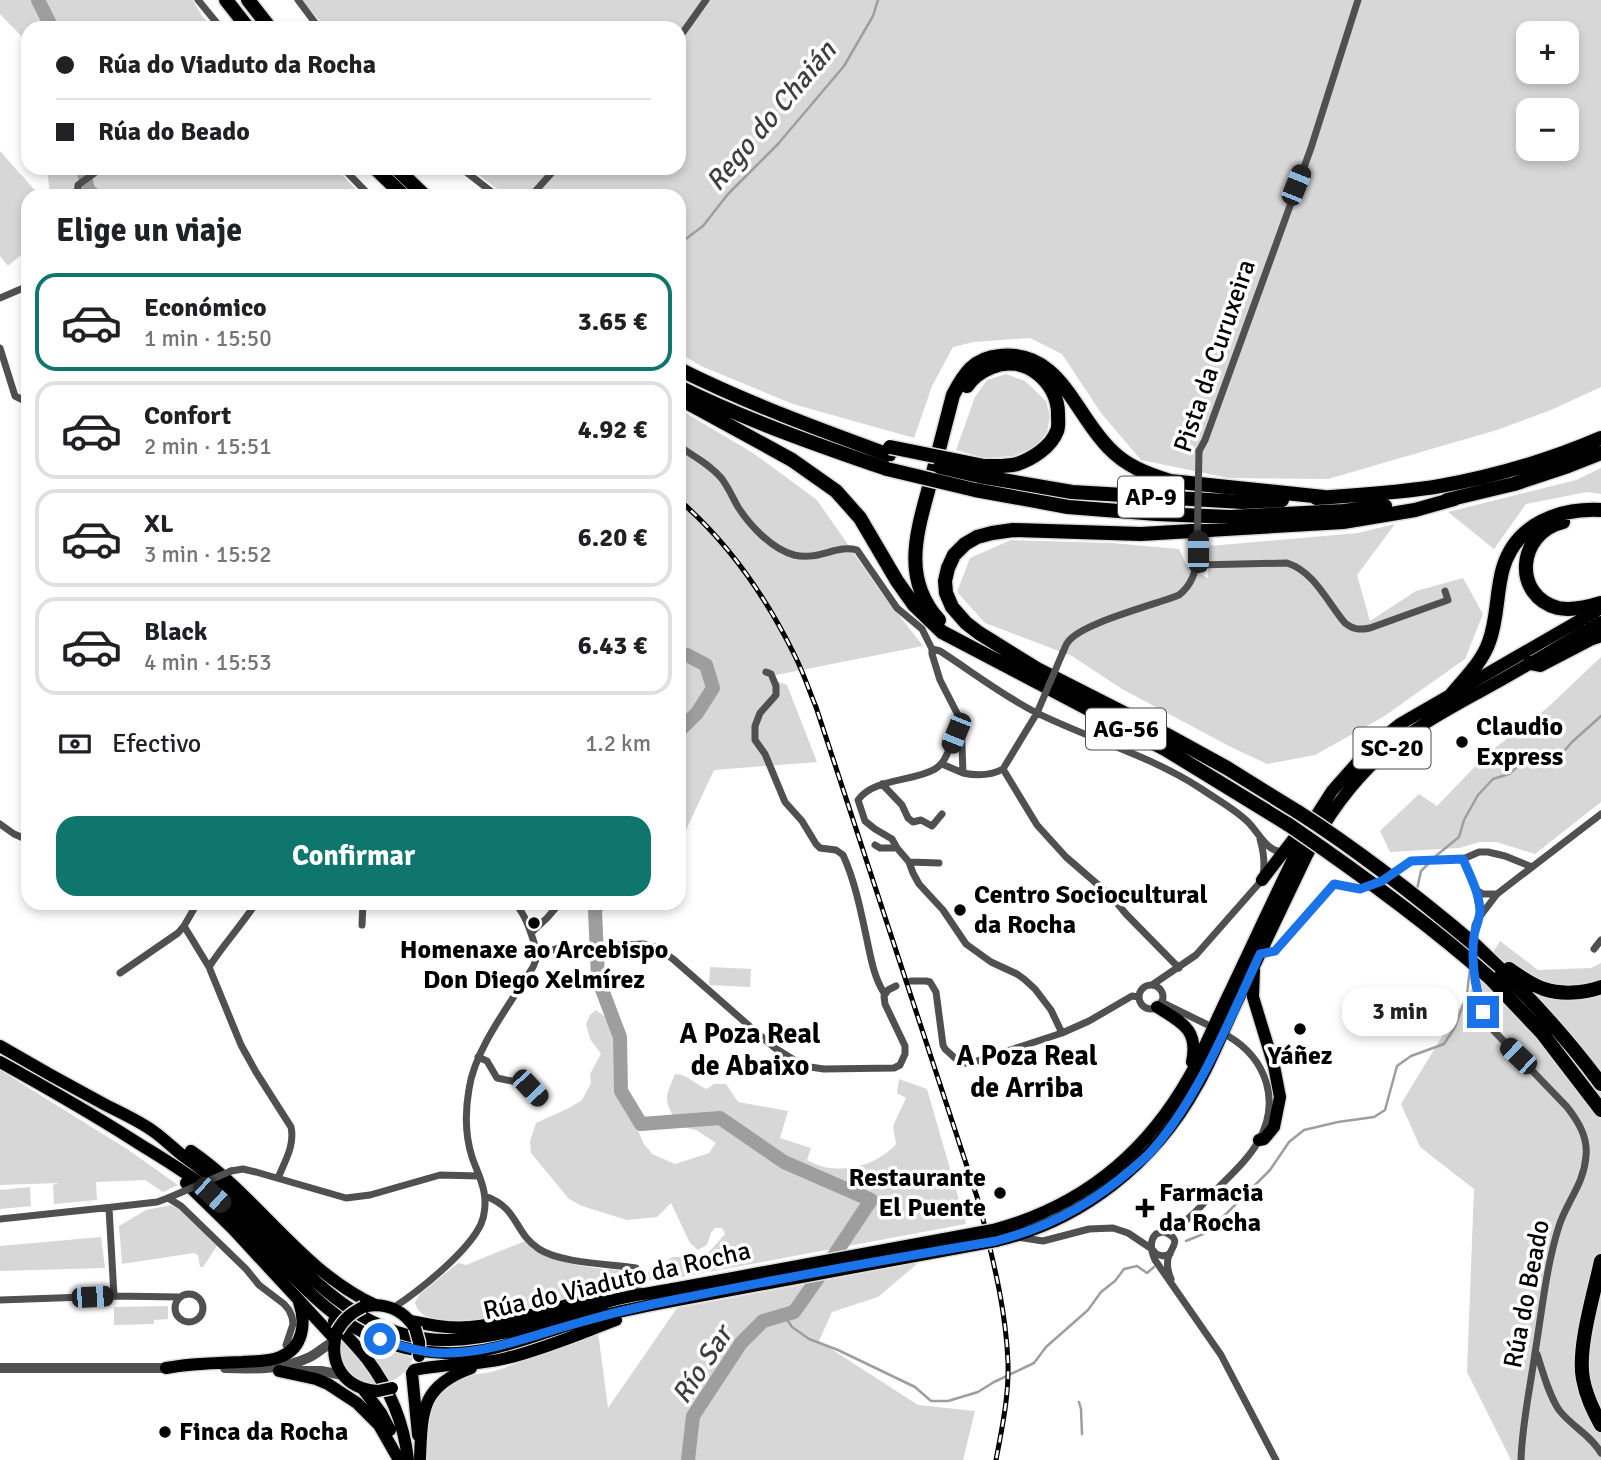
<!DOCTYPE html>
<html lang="es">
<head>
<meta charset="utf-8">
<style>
  :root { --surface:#fff; --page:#f6f6f6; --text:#202124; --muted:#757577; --line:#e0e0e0; --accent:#0f766e }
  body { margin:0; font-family:Signika,sans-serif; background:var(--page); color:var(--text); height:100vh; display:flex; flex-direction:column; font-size:26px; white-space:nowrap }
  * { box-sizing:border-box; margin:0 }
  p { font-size:23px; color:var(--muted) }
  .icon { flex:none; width:38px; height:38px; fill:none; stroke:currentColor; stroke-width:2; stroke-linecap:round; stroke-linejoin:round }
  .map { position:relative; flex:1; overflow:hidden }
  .side { position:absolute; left:21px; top:189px; width:665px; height:721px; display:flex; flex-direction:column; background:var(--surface); border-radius:21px; box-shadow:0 4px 10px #0003 }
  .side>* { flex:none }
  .guide { position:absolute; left:21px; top:21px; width:665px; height:154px; border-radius:21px; box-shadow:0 4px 10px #0003; display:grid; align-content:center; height:154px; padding:0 35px; background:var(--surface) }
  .buttons { position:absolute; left:1516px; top:21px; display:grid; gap:14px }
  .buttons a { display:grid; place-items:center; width:63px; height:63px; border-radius:14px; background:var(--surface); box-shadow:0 4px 10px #0003; font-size:35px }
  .end { position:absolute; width:32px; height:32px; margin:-16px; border:9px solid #1a73e8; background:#fff; box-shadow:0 0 0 4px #fff }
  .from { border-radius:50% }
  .bubble { position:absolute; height:49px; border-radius:21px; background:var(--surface); box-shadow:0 4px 10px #0003; font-size:23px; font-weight:700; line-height:49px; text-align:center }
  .car { position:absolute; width:21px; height:42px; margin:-21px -10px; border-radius:9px; box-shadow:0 0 5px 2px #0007; background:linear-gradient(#222 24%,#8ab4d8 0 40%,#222 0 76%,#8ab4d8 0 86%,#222 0) }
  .guide b { display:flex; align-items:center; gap:24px; height:66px; font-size:26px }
  .guide b+b { border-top:2px solid var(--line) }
  .guide i { width:18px; height:18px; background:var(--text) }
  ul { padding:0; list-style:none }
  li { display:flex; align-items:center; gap:21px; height:98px; margin:0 14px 10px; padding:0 21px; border:4px solid var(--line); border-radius:21px }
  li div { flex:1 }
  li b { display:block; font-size:26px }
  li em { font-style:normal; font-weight:700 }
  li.current { border-color:var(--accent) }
  li>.icon { width:63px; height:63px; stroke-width:1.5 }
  h2 { padding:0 35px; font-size:32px; line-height:84px }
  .pay { display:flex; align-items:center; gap:18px; height:77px; padding:0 35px; font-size:26px }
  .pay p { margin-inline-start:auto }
  .cta { display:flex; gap:14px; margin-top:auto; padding:14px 35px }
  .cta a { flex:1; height:80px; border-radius:21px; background:var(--accent); color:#fff; font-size:28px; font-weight:700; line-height:80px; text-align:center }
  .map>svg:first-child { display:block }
</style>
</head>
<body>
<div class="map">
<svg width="1601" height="1460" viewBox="0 0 1601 1460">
  <rect width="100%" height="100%" fill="#fff"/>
  <path fill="#d7d7d7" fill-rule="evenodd" d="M0,0H193L202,16L213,28H28V51L26,41L0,14Z
    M301,0H1601V387L1551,410L1497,430L1328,479L1228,478L1141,460L1101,413L1062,354L1030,338L974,342L953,347L932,386L914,438L793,404L701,366L679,353V196H506L470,168H679V28H326ZM1528,33H1566V72H1528ZM1528,110H1566V149H1528Z
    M0,151L40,196H28V249L8,266L0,256Z
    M47,168H336L362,196H50Z
    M1006,374L1025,381L1046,401L1050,416L1047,432L1036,447L1013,456L984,458L956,450L975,397L987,380Z
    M679,409L753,453L817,500L881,592L923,646L766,677L787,685L817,762L714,770L679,845Z
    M1601,468V494L1587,492L1526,504L1494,549L1448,512L1576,480Z
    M1395,524L1357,575L1370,621L1416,591L1463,578L1483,614L1465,659L1383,717L1315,755L1267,764L1229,746L1122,689L1072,656L985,623L957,592L970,558L1011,540L1112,543L1179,549L1187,566L1208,578L1209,546L1358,533Z
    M1601,657V802L1535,854L1496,842H1480L1459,848L1390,852L1380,831L1419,794L1437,806L1487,754L1546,709Z
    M1500,941L1538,970L1591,968L1601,963V1460H1511L1467,1372L1474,1189L1420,1147L1401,1104Z
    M710,967L751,969L750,987L709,985Z
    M596,1010L612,1022L617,1039L616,1071L619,1089L644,1144L652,1154L675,1164L709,1153L716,1143L696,1130L678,1126C665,1100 663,1102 675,1074C688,1074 695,1085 707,1089L714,1084H726L738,1102L788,1111L780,1138L811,1148L807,1160C835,1177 876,1167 896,1144L893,1126L906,1098L897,1093L899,1079L927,1089L966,1224L671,1279L652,1281L646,1279L647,1274L651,1269L658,1267L672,1257H702L710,1251L725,1234L722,1228H715L711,1233L707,1245L698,1250L690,1243L671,1203L657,1217L627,1220L582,1206L569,1199L531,1153L530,1141L536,1123L569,1108L582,1100L591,1083L590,1074L601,1054L590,1039L586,1024L590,1015Z
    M0,1070L127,1149L178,1185L163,1192L145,1180L96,1182L97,1200L54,1204L53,1185L59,1183L0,1185Z
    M30,1187L31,1206L0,1209V1190Z
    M171,1205L179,1209L217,1246L203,1267H200L198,1255L194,1253L122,1264L119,1226L146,1210Z
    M101,1237L105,1268L0,1271V1246Z
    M525,1241C540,1262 594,1269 619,1270L617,1288C601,1291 585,1295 569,1298C543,1305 421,1343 415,1302L420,1294L458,1263L466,1265Z
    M918,1263L878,1297L832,1312L819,1341L918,1405L975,1411L963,1460H427C425,1429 428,1388 463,1377C476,1373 489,1374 501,1369C533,1357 566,1345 598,1332L608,1408L677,1308Z
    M168,1306V1319L154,1320V1324L114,1325V1307Z
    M343,1337L379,1384C355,1384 332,1361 343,1337Z
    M356,1337L413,1358C408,1370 401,1378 388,1382Z"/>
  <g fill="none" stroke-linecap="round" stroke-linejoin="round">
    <path stroke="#9e9e9e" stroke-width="2.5" d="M679,244L703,226L728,194L778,144L844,66L873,16L878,0
      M1417,889L1421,871L1437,855L1459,837L1464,820L1478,795L1493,779L1509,774L1526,759L1539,755L1560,756L1572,742L1601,716
      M1186,1241L1208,1232L1270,1170L1289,1142L1304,1130L1338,1122L1374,1117L1385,1110L1397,1066L1411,1056L1444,1044L1455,1027L1467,994L1470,968
      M784,1315L792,1327L809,1339L838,1350L915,1387L931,1401H948L978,1392L994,1382L1034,1363L1046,1347L1088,1310L1101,1292L1115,1281L1124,1269L1137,1266L1147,1273L1154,1267
      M1079,1402L1081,1409L1082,1434"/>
    <path stroke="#9e9e9e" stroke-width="14" d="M38,0L52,28
      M83,168L88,190L96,196
      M679,657L687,655L706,665L713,688L697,713L679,731
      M599,903L595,910L598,979L620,1037L621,1091L641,1124L720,1118L784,1162L871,1200L835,1254L794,1312L763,1321L741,1343L693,1416L688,1460"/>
    <defs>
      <path id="primary" d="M367,1306C387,1303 404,1311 415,1328
        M334,1321C344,1334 356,1345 367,1359C389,1388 404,1423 408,1460
        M337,1331C327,1364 345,1389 378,1391
        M279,1371L316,1379L328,1384L357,1403L379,1425L399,1460
        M412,1373L418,1435
        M363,1389L381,1413L390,1430"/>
      <path id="trunk" d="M1262,880L1299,832
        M1254,970L1253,997L1274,1066L1280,1097L1274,1127L1264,1139L1259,1140
        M1157,1007C1181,1022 1199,1029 1192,1062
        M0,1046C34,1066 68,1085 102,1103C119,1112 138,1120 153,1131C163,1138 172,1147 182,1155C198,1166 213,1178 227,1192C290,1253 352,1343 450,1340C505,1338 558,1317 610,1301C630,1295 652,1293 673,1289
        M0,1062C45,1087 89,1112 133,1140C155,1154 178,1167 199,1183C284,1247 322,1350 445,1353C491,1355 535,1335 578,1322C611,1313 644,1306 677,1300
        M191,1151C257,1196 301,1271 375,1305
        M186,1183L233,1229L334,1338
        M993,1230C1080,1207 1145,1155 1189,1077C1203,1052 1214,1025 1226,1000C1254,942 1280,884 1309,827L1332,791L1370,748L1400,724L1601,608
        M996,1241C1082,1221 1155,1163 1197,1086C1212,1060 1223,1031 1236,1004C1260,954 1284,904 1307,855C1326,818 1350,784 1381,756C1411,729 1449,709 1485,689C1524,668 1562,644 1601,622
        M410,1321C430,1325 450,1329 470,1327C509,1323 551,1309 589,1299L602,1298
        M166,1368C192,1363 217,1363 242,1362C255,1361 269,1362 280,1357C304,1348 306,1322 299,1302
        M414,1370C445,1363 477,1366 507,1358C544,1349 581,1333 616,1320
        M420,1458C422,1411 421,1386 471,1368"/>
      <path id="motorway" d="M226,0L248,28
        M248,0L270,28
        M375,168L404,196
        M396,168L425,196
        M679,369C747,403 818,429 889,455
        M967,386C973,377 982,371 992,367C1024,353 1059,382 1058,415C1058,420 1059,427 1057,431C1051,447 1032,459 1017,464C1007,467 994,466 984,466
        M679,387C746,420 817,445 887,469
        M679,398L792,460L836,491L860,518L897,581L914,605L942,632L1165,749L1289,825
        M979,476L1072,492L1243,502L1282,500
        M975,490L1068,507L1157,514L1230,517L1343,511L1385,506
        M1316,498C1357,495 1400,493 1440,486C1495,476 1550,460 1601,438
        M1447,500L1514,484L1568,466L1601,453
        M1563,522C1517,533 1512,596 1558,608C1572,611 1588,607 1601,603
        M939,620C900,577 918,529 931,480C938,452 946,423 953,395C964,374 974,358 1000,356C1060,350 1074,413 1109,448C1126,466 1147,474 1170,481L1324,497
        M1530,663L1540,665L1590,639L1601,635
        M1452,694C1466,677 1482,662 1489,642C1498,618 1496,592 1503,568C1516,524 1559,508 1601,510
        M1298,812L1227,768L1167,735L1037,669L979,633L966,623L952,607L946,593L945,581L948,568L954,555L965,544L977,537L992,533L1013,530L1141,534L1343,522L1415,510L1454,499
        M1476,946C1522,989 1564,1034 1601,1084
        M1509,969C1519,976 1532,985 1544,989C1562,995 1584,993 1601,987
        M1490,978L1542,1033L1601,1110
        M1601,1261C1594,1294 1577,1348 1583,1379C1586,1396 1593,1410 1601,1425"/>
    </defs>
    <use href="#primary" stroke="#dbdbdb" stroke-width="15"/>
    <use href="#trunk" stroke="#dbdbdb" stroke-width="15"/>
    <use href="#motorway" stroke="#dbdbdb" stroke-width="17"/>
    <path stroke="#505050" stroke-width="7" d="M198,0L221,28
      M298,0L319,28
      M679,38L706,0
      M343,168L370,196
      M461,168L497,196
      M77,196L78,185L96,172L97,168
      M531,196L556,168
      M0,298L28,286
      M0,348L15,396L23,400L28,396
      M679,446C693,456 711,465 722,479C728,487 733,498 738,507C750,526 772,549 794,555C819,561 837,544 857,550L897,608L922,629L932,649V654L940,680L961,721L963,773C977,776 990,776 1003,769
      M1199,451L1205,440L1311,148L1358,0
      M1197,565L1287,563C1315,572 1327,602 1345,623C1354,630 1360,630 1370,628L1448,600L1445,591
      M932,649L940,651C971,671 1002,695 1035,712C1089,739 1149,755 1200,788C1216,799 1235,809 1248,822C1259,833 1267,852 1283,852
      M1063,652C1065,649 1065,645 1068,642C1081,623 1155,605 1179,595C1193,584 1197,569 1197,553
      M766,672L771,674L776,686V695L760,713L755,726V740L765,754L785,802L802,821L816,844L820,848L836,850L843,855C855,881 861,912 867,940C871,959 874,977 884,993
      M962,727C949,739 950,760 935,769C913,782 874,778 858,800L865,821L875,829L892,839L897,848L909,862L913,873L919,884L943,910L966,944L991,962L1017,974L1024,979L1035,989L1051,1010L1062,1033
      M942,764L963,773
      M1003,769L1037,825L1066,857L1111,896L1126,914L1179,968
      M1003,769L1037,713
      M882,784L902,805L908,818L913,822L921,820L932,826L942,814
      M0,824L14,834L28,840
      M875,845L880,848H897
      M1463,859L1476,890L1480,914
      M909,862L939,863
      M1476,890L1483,894H1497
      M515,903C528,918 532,937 538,955
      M362,925L363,903
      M184,926L209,967L241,1045L256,1072L291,1127C295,1145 285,1161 278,1178
      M531,933L547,918L560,903
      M1473,944L1475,925L1478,919L1497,894L1601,814
      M1594,949L1601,940
      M1261,954L1275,951L1334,884L1360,889L1382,881L1411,861L1463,859L1479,852H1488L1505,856L1532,867
      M538,955L558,948L643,944L655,947L673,959L763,1038L775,1048L794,1060L810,1067L824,1069L894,1068L900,1065L905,1054V1046L885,1004L884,996L888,990L896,986
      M1474,966L1480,1003L1483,1012L1494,1031L1567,1107C1578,1121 1588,1137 1586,1156C1584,1184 1567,1201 1559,1226C1546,1267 1542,1311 1535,1353C1530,1389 1522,1424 1521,1460
      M209,967C223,945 241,926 256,903
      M120,973L178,933L184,926L195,907L188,903
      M911,981H926L930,982L936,992L943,1045L945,1049L956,1059L964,1063H971L1062,1033L1089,1021L1132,996L1139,997
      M1152,985L1196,955L1262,880C1266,866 1264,853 1260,839
      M1139 997a12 12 0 1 1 24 0a12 12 0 1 1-24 0Z
      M1161,1002L1206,1024
      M1228,1036C1267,1059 1281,1102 1258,1142C1248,1159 1233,1173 1219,1187C1207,1199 1195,1215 1181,1224C1173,1229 1165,1231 1156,1234C1149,1241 1151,1251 1155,1260L1221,1355L1276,1460
      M478,1057L487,1061L497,1078L521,1083L531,1088L542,1100
      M231,1171L243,1169L256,1172L346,1198L370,1195L440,1175L479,1176
      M485,1196C519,1208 514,1233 539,1249C560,1263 610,1264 636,1268L639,1295
      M109,1208L114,1296
      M0,1219L113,1207L157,1202L168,1198L181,1206L246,1269L259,1285L284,1304L289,1310L292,1317L293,1324L286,1345
      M1164,1232C1181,1239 1174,1244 1169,1255C1166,1263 1168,1272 1171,1279
      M1017,1237L1043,1241L1089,1229L1113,1228L1128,1233L1152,1249L1156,1254L1163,1256L1170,1254
      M175 1308a14 14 0 1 1 28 0a14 14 0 1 1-28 0Z
      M0,1300L114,1296L180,1297
      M393,1308C419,1291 468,1252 481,1224C485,1215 486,1202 484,1192C482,1180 476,1169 472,1157C465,1135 465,1112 469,1089C475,1048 511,1003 533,967L538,955
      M1537,1354C1543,1372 1548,1393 1559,1410C1571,1426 1591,1435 1601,1453"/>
    <path stroke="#505050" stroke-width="10" d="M0,1368H172
      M225,1368C254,1369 283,1370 310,1357C318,1353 325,1346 334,1341
      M297,1371H321L343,1375"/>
    <use href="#primary" stroke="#000" stroke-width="12"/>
    <use href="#trunk" stroke="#000" stroke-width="12"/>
    <use href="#motorway" stroke="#000" stroke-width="14"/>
    <defs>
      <path id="rail" d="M679,500C729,543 766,597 795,656C803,672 809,690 816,707L979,1203C992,1256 1006,1308 1008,1363C1009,1396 1002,1428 996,1460"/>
    </defs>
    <use href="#rail" stroke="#000" stroke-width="5"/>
    <use href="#rail" stroke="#fff" stroke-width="2.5" stroke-dasharray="8" stroke-linecap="butt"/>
    <defs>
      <path id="primary-bridge" d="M415,1328L419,1342V1356
        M337,1331C344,1319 351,1313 363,1307
        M378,1391L392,1388"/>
      <path id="trunk-bridge" d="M673,1289L993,1230
        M677,1300L996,1241"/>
      <path id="motorway-bridge" d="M890,447L984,466
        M940,467L979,476
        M887,469L975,490
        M1298,812C1361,852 1419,898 1476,946
        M1289,825C1359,873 1427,922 1490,978"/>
    </defs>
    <use href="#primary-bridge" stroke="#dbdbdb" stroke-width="15" stroke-linecap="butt"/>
    <use href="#trunk-bridge" stroke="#dbdbdb" stroke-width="15" stroke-linecap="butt"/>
    <use href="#motorway-bridge" stroke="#dbdbdb" stroke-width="17" stroke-linecap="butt"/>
    <path stroke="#505050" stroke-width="7" d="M1197,553L1199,451
      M1037,713L1063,652
      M168,1198L231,1171"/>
    <use href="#primary-bridge" stroke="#000" stroke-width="12"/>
    <use href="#trunk-bridge" stroke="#000" stroke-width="12"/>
    <use href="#motorway-bridge" stroke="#000" stroke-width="14"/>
  </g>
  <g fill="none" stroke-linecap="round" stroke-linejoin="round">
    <path stroke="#1a73e8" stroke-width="9" d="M380,1339C402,1347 425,1354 447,1353C494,1352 536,1334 581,1322C605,1315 629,1309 653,1304C767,1281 882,1260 996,1241C1047,1228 1093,1203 1132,1169C1140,1162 1149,1155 1155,1147C1201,1093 1230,1018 1260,954L1275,951L1334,884L1360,889L1382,881L1411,861L1463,859C1470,876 1479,892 1480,910C1480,919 1475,928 1474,936C1471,961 1475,988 1483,1012"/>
  </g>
  <g fill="#000" stroke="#fff" stroke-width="2.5">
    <circle cx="1462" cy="742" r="7"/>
    <circle cx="960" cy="910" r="7"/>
    <circle cx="534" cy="923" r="7"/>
    <circle cx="1300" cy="1029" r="7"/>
    <circle cx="1000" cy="1193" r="7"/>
    <path d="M1141.5 1197.5h7v7h7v7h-7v7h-7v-7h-7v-7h7z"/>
    <circle cx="165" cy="1432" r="7"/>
  </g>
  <g text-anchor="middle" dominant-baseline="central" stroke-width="7" stroke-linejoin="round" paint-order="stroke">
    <g fill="#fff" stroke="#4c4c4c" stroke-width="2">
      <rect x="1118" y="476.5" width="66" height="41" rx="5"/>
      <rect x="1086" y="708.5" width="80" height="41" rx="5"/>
      <rect x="1353.5" y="727.5" width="77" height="41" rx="5"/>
    </g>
    <g font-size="24" font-weight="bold" fill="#000">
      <text x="1151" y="497">AP-9</text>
      <text x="1126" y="729">AG-56</text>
      <text x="1392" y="748">SC-20</text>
    </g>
    <g font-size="26" fill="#000" stroke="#fff">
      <text transform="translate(1215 356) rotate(-71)">Pista da Curuxeira</text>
      <text transform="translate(617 1281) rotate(-13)">Rúa do Viaduto da Rocha</text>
      <text transform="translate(1527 1294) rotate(-79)">Rúa do Beado</text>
    </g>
    <g font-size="26" font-weight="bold" fill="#000" stroke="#fff" text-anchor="start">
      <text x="1476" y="727">Claudio<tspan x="1476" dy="30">Express</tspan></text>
      <text x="974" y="895">Centro Sociocultural<tspan x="974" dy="30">da Rocha</tspan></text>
      <text x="534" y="950" text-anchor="middle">Homenaxe ao Arcebispo<tspan x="534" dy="30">Don Diego Xelmírez</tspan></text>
      <text x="1300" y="1056" text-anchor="middle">Yáñez</text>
      <text x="986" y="1178" text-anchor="end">Restaurante<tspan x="986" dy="30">El Puente</tspan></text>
      <text x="1159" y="1193">Farmacia<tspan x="1159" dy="30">da Rocha</tspan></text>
      <text x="179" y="1432">Finca da Rocha</text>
    </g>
    <g font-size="28" font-style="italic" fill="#3f3f3f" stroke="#fff">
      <text transform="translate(771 116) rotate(-50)">Rego do Chaián</text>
      <text transform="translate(702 1365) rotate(-57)">Río Sar</text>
    </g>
    <g font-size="28" font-weight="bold" fill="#000" stroke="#fff">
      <text x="750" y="1034">A Poza Real<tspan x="750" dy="32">de Abaixo</tspan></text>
      <text x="1027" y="1056">A Poza Real<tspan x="1027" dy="32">de Arriba</tspan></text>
    </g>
  </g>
</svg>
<div class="buttons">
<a>+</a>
<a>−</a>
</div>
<i class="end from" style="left:380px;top:1339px"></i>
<i class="end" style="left:1483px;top:1012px"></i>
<div class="bubble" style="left:1342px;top:987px;width:116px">3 min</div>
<i class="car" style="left:1296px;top:185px;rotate:22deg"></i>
<i class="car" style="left:1198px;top:552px;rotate:0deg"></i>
<i class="car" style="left:956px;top:733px;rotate:202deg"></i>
<i class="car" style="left:1518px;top:1056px;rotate:314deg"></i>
<i class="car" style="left:530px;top:1088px;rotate:137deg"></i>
<i class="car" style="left:212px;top:1195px;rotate:132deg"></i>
<i class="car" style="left:92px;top:1297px;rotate:87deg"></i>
<div class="guide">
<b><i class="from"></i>Rúa do Viaduto da Rocha</b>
<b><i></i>Rúa do Beado</b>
</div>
<section class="side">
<h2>Elige un viaje</h2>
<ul>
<li class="current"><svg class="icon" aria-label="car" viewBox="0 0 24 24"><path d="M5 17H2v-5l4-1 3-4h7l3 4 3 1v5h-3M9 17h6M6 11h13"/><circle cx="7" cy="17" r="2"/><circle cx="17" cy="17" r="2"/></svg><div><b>Económico</b><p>1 min · 15:50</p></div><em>3.65 €</em></li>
<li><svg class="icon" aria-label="car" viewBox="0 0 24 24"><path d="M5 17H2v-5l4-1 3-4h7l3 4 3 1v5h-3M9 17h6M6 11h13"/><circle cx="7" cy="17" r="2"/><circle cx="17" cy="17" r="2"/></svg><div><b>Confort</b><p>2 min · 15:51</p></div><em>4.92 €</em></li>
<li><svg class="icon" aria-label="car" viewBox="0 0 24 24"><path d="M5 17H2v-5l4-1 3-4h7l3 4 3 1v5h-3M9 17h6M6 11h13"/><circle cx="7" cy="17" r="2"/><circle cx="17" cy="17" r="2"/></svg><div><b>XL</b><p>3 min · 15:52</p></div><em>6.20 €</em></li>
<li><svg class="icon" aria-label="car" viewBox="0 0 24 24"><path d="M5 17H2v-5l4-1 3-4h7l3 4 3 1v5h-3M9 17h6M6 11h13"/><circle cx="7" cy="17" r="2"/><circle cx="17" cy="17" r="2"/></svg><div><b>Black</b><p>4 min · 15:53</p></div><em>6.43 €</em></li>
</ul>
<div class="pay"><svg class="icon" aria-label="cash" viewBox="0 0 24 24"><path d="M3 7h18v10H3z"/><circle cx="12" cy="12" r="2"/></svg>Efectivo<p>1.2 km</p></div>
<div class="cta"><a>Confirmar</a></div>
</section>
</div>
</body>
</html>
